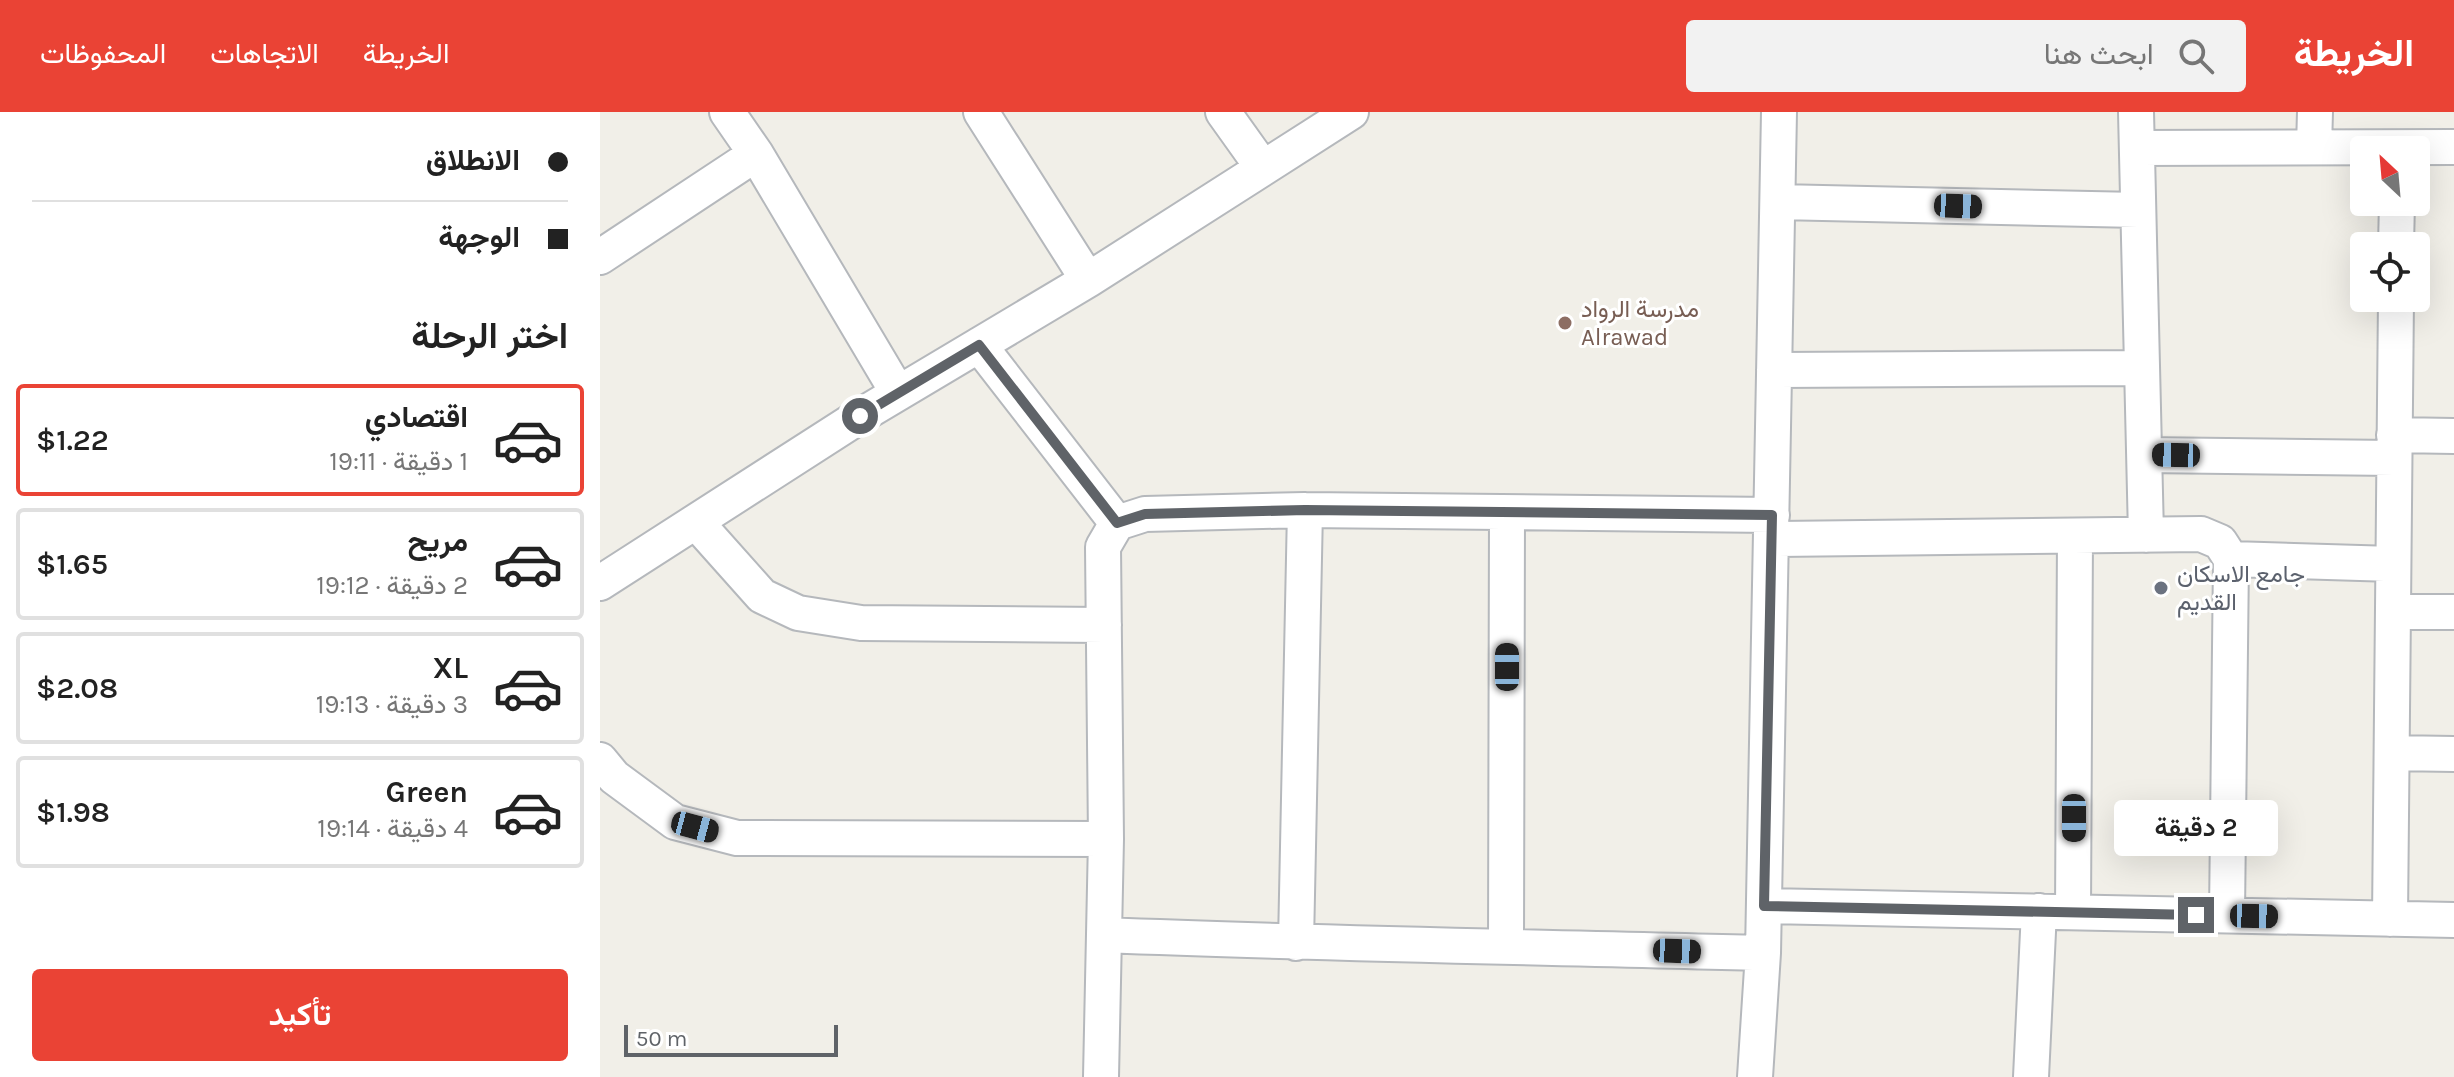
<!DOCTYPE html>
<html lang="ar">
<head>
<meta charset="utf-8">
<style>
  :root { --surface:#fff; --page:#f2f2f2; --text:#222; --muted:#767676; --line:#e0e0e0; --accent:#ea4335 }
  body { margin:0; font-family:Karla,Vazirmatn,sans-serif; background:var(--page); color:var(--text); direction:rtl; height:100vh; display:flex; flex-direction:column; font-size:30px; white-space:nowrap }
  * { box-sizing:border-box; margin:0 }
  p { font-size:26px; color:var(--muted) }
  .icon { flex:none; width:44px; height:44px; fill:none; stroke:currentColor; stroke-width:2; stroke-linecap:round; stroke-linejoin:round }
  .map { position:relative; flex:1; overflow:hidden; direction:ltr }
  .panel { display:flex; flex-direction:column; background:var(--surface); width:600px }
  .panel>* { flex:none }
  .guide { display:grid; align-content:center; height:176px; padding:0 32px; background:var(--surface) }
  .needle { width:52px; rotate:334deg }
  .tools { position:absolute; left:1750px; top:24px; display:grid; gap:16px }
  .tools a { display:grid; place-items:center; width:80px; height:80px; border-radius:8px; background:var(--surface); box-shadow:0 8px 32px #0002; font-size:40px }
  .scale { position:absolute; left:24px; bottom:20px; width:214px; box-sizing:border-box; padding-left:8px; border:4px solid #5f6368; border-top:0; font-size:22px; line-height:28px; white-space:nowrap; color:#5f6368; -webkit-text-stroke:6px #fff; paint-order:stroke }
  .end { position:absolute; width:36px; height:36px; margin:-18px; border:10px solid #5f6368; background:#fff; box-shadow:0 0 0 4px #fff }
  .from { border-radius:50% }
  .bubble { position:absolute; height:56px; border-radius:8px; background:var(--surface); box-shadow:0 8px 32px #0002; font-size:26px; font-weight:600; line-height:56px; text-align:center; direction:rtl }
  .car { position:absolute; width:24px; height:48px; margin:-24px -12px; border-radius:10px; box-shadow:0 0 6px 2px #0007; background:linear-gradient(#222 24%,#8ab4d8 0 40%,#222 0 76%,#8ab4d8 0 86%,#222 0) }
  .guide b { display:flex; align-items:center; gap:28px; height:76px; font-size:30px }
  .guide b+b { border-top:2px solid var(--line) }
  .guide i { width:20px; height:20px; background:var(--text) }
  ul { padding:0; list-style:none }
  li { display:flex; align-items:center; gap:24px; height:112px; margin:0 16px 12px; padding:0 16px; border:4px solid var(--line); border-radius:8px }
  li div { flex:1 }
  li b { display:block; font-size:30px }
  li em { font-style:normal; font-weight:600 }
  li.selected { border-color:var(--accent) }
  li>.icon { width:72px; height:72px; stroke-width:1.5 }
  h2 { padding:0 32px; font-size:36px; line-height:96px }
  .action { display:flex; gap:16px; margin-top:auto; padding:16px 32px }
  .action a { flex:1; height:92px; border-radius:8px; background:var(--accent); color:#fff; font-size:32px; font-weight:600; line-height:92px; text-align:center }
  header { display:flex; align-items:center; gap:48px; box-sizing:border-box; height:112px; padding:0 40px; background:var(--accent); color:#fff }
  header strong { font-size:38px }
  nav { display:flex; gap:44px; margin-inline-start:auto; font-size:28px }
  .search { width:560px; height:72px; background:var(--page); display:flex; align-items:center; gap:20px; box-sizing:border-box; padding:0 28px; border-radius:8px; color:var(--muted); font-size:30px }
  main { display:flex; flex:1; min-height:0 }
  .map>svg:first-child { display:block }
</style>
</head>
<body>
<header>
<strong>الخريطة</strong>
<div class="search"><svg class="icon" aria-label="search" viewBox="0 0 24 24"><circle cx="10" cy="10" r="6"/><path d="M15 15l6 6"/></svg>ابحث هنا</div>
<nav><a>الخريطة</a><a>الاتجاهات</a><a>المحفوظات</a></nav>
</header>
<main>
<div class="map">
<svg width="1854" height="965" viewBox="0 0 1854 965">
  <rect width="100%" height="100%" fill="#f1efe8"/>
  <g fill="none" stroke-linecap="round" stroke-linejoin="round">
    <defs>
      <path id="minor" d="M127,0L156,42L298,281
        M381,0L488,168
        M623,0L663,56
        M1536,0L1546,423
        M1714,35L1715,0
        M1537,36L1854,35
        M1178,90L1538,98
        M1796,134L1797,90
        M0,145L156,42
        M379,233L517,411
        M1174,258L1542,256
        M1794,323L1854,324
        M1545,343L1794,346
        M96,410L162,484L198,501L261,511L504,513
        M1171,427L1601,422L1620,430L1631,447L1627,803
        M1631,447L1793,452
        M0,471L260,304L488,168L751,0
        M1793,500H1854
        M1792,641L1854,642
        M0,648L14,665L75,710L137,726L506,727
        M1164,794L1854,808
        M1473,800L1475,424
        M1790,807L1796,186
        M504,823C724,832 943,835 1163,841
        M696,831L705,398
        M906,834L907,401
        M501,965L506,727L503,435L517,411L545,402L705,398L1172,403
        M1155,965L1163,841L1179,0
        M1431,965L1439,799"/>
    </defs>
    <use href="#minor" stroke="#b5b8bc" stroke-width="38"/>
    <use href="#minor" stroke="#fff" stroke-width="34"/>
  </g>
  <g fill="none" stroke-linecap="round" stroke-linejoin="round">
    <path stroke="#5f6368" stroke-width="10" d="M260,304L379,233L517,411L545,402L705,398L1172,403L1164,794L1596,803"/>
  </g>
  <circle fill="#8d6e63" stroke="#fff" stroke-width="3" cx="965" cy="211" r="8"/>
  <circle fill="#6b7280" stroke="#fff" stroke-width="3" cx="1561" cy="476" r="8"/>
  <g text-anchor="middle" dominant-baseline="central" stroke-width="6" stroke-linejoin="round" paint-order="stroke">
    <g font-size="24" fill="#785e54" stroke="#fff" text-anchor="start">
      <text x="981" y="197">مدرسة الرواد<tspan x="981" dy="28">Alrawad</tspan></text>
    </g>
    <g font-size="24" fill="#5b616d" stroke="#fff" text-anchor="start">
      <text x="1577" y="462">جامع الاسكان<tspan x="1577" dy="28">القديم</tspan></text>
    </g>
  </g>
</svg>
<div class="tools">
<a><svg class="needle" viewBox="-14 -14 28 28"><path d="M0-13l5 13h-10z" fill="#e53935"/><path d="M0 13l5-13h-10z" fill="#767676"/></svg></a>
<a><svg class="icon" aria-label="locate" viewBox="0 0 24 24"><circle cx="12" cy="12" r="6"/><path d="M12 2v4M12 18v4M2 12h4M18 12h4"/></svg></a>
</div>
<div class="scale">50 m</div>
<i class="end from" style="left:260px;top:304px"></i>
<i class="end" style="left:1596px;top:803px"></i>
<div class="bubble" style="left:1514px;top:688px;width:164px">2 دقيقة</div>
<i class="car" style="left:1358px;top:94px;rotate:92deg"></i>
<i class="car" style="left:1576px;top:343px;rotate:271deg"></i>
<i class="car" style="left:907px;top:555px;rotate:0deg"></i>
<i class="car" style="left:1474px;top:706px;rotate:180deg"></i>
<i class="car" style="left:95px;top:715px;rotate:105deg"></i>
<i class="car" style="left:1654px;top:804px;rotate:91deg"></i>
<i class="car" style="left:1077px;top:839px;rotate:92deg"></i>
</div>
<section class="panel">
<div class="guide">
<b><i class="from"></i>الانطلاق</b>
<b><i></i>الوجهة</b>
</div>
<h2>اختر الرحلة</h2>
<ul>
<li class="selected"><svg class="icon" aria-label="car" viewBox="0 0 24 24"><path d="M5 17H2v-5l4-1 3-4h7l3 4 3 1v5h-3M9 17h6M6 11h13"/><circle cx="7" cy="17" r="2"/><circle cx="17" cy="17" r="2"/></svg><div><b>اقتصادي</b><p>1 دقيقة · 19:11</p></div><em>$1.22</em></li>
<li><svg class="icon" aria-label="car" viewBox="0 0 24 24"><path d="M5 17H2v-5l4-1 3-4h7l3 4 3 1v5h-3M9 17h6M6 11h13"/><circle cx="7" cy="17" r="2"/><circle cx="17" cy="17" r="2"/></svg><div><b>مريح</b><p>2 دقيقة · 19:12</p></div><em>$1.65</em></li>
<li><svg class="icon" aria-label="car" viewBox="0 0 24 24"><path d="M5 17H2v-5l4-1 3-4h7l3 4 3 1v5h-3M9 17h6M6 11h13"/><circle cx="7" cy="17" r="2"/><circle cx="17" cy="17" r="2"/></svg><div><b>XL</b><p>3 دقيقة · 19:13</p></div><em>$2.08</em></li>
<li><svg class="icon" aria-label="car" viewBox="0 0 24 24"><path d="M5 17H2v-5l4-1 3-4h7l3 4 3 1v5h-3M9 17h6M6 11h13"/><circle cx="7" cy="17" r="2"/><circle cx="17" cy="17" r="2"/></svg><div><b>Green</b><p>4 دقيقة · 19:14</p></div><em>$1.98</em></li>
</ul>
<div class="action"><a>تأكيد</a></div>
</section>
</main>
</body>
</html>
